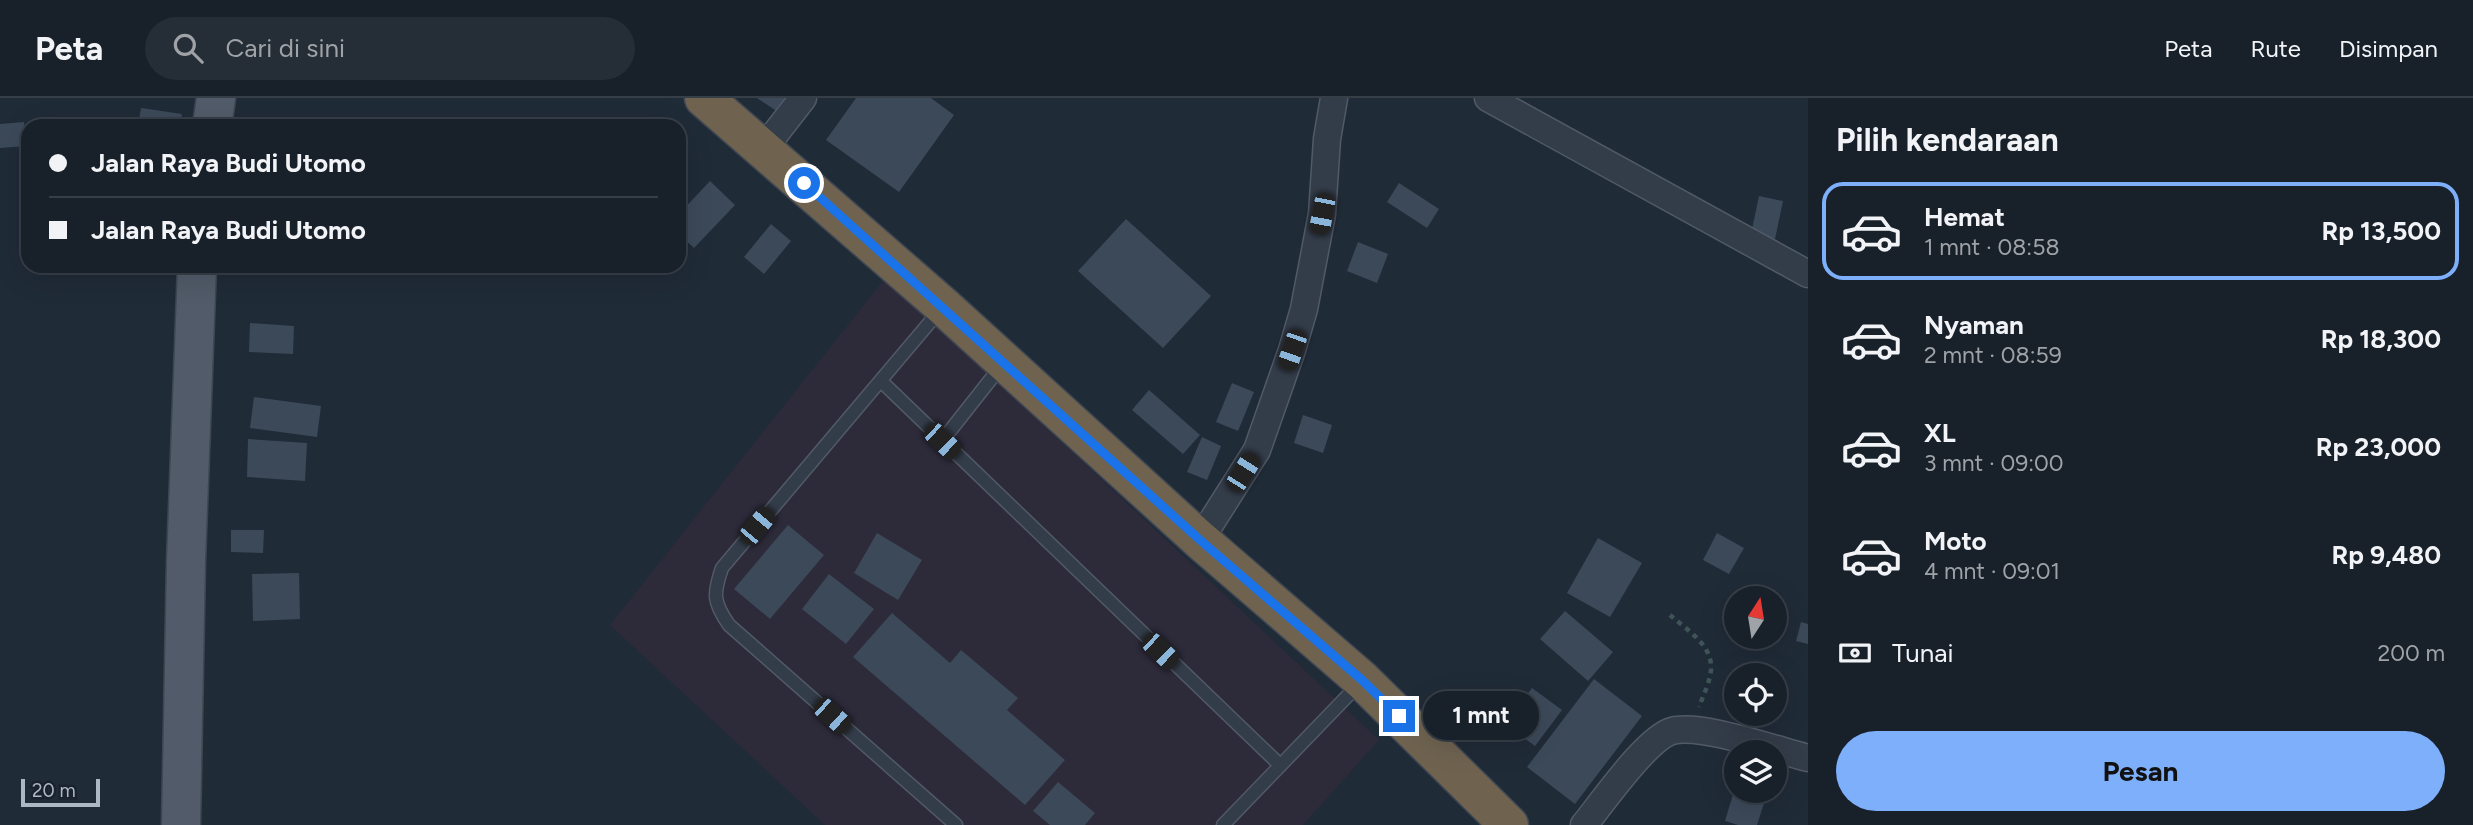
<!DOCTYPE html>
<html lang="id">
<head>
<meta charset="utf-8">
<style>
  :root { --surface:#18202a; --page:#252d36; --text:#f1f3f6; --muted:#9fa3a8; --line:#363e47; --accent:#7eaffb }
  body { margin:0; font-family:Figtree,sans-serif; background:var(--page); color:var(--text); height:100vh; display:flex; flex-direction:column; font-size:26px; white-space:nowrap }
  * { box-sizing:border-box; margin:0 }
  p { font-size:23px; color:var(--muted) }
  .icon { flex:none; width:38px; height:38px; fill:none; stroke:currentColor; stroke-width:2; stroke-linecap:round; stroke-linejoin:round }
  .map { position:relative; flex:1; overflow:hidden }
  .panel { display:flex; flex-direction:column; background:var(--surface); width:665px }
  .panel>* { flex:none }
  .hud { position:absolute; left:21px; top:21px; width:665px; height:154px; border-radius:21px; box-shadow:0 7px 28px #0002,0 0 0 2px var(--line); display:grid; align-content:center; height:154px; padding:0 28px; background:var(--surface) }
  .needle { width:46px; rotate:12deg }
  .controls { position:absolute; left:1724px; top:488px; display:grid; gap:14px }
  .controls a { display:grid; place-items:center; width:63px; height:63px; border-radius:50%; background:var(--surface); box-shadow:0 7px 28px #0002,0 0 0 2px var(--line); font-size:35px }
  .scale { position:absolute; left:21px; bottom:18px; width:79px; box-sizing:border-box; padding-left:7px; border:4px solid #aeb7c5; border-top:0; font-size:19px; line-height:24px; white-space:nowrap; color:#aeb7c5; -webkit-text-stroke:5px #19222d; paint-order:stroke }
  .end { position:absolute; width:32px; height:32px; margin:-16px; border:9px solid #1a73e8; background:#fff; box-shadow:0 0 0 4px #fff }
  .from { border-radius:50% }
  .bubble { position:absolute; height:49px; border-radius:24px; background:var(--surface); box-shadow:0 7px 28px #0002,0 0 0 2px var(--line); font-size:23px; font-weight:700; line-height:49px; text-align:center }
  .car { position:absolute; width:21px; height:42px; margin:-21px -10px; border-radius:9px; box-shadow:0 0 5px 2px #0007; background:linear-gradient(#222 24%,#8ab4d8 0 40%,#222 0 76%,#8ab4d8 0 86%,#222 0) }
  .hud b { display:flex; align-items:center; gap:24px; height:66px; font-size:26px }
  .hud b+b { border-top:2px solid var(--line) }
  .hud i { width:18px; height:18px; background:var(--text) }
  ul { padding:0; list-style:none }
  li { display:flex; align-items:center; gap:21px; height:98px; margin:0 14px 10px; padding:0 14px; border:4px solid transparent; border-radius:21px }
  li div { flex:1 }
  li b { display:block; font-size:26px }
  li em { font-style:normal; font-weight:700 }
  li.selected { border-color:var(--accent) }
  li>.icon { width:63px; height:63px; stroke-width:1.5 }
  h2 { padding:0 28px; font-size:32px; line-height:84px }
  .pay { display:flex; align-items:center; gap:18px; height:77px; padding:0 28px; font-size:26px }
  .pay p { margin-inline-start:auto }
  .button { display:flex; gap:14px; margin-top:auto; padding:14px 28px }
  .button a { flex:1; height:80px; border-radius:42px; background:var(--accent); color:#111; font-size:28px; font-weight:700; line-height:80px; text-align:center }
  header { display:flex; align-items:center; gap:42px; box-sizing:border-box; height:98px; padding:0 35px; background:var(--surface); border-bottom:2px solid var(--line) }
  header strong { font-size:33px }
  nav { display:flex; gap:38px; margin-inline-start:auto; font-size:24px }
  .search { width:490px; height:63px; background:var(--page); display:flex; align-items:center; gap:18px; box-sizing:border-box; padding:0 24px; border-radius:38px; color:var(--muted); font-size:26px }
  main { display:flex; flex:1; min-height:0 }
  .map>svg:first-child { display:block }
</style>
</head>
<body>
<header>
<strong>Peta</strong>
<div class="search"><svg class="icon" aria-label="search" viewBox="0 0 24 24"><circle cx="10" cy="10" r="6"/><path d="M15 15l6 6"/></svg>Cari di sini</div>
<nav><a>Peta</a><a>Rute</a><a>Disimpan</a></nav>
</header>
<main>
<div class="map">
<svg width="1808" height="727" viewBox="0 0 1808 727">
  <rect width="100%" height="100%" fill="#202b38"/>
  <path fill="#2d2b3a" d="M886,179L1379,642L1303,727H825L610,527Z"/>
  <path fill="#3c4959" d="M757,0H795L784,18Z
    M856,0H931L954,17L899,94L826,42Z
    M141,10L182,16L180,28H138Z
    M59,19H85V28H59Z
    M24,24L27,48L0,50V26Z
    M710,83L735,107L694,150L679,136V116Z
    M1399,85L1439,111L1427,130L1387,104Z
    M1759,98L1783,103L1775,141L1751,136Z
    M1126,121L1211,198L1163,250L1078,173Z
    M771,126L791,143L764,176L744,159Z
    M1358,144L1388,156L1377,185L1347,173Z
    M250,225L294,228L293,256L249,254Z
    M1232,285L1254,294L1238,333L1216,324Z
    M1149,292L1200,337L1183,356L1132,312Z
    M254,299L321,308L317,339L250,330Z
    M1303,317L1332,327L1323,355L1294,345Z
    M1202,339L1221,348L1207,382L1187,374Z
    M248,341L307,345L305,383L247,379Z
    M788,427L824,457L770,521L734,491Z
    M231,432H264L263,455L231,454Z
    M877,435L922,462L898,502L854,475Z
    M1717,435L1744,450L1729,476L1703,462Z
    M1598,440L1642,465L1610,519L1567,495Z
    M299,475L300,521L253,523L252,476Z
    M829,476L874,511L846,546L802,511Z
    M1565,513L1613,554L1588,583L1540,541Z
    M892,515L950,565L961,552L1018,600L1007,612L1065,662L1025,707L853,559Z
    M1801,524L1808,526V546L1796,543Z
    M1594,581L1642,618L1575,706L1527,669Z
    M1532,590L1562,612L1535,648L1505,626Z
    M1058,684L1095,715L1085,727H1050L1033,713Z
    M1734,693H1749L1766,699L1757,727H1738L1725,723Z"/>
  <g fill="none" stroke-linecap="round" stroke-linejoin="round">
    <defs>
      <path id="lane" d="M941,211L722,470C713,496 713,504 729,527L956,727
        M881,283L1280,667
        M942,343L1002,267
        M1223,727L1359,586"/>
      <path id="street" d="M1488,0L1808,176
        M764,50L803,0
        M1200,442L1257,352L1292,252L1304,211L1322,116L1327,41L1334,0
        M1584,727C1602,705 1647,640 1672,633C1700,625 1777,652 1808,660"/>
      <path id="primary" d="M212,28L216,0
        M181,727L186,463L197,168"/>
      <path id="highway" d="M704,0L943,208L1200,442L1362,582L1509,727"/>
    </defs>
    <use href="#lane" stroke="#515a66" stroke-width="15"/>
    <use href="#street" stroke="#515a66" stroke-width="29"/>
    <use href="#primary" stroke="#3d4652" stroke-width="41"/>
    <use href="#highway" stroke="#3e4753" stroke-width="41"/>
    <path stroke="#3f5457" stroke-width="4.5" stroke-dasharray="5 5" stroke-linecap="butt" d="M1670,517C1687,532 1713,547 1711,572C1710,584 1703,598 1699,609"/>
    <use href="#lane" stroke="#333c49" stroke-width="12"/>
    <use href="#street" stroke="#333c49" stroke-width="26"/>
    <use href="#primary" stroke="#515b69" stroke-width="38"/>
    <use href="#highway" stroke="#6f6350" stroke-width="38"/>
  </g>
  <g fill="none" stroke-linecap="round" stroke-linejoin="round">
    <path stroke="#1a73e8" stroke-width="9" d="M804,85L1200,442L1362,582L1399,618"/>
  </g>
</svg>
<div class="controls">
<a><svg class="needle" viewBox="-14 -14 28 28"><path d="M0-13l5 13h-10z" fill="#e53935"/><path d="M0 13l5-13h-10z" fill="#9fa3a8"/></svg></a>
<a><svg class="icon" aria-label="locate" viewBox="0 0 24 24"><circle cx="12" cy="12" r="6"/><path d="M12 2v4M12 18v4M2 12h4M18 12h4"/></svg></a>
<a><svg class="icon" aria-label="layers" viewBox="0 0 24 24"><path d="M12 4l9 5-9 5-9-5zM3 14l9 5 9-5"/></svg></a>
</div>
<div class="scale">20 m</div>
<i class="end from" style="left:804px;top:85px"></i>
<i class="end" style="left:1399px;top:618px"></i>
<div class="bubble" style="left:1423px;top:593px;width:116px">1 mnt</div>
<i class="car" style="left:1322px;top:116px;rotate:191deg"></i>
<i class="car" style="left:1292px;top:252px;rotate:199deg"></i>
<i class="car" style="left:942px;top:343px;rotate:134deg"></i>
<i class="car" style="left:1243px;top:374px;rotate:32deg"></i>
<i class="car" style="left:757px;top:428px;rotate:40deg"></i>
<i class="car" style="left:1160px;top:553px;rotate:134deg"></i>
<i class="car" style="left:832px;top:618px;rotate:132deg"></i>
<div class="hud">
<b><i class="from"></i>Jalan Raya Budi Utomo</b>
<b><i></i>Jalan Raya Budi Utomo</b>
</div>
</div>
<section class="panel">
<h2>Pilih kendaraan</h2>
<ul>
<li class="selected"><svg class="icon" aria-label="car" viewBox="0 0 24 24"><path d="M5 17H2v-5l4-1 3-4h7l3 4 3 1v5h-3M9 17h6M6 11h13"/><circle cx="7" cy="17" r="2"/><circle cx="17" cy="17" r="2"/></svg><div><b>Hemat</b><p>1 mnt · 08:58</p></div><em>Rp 13,500</em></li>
<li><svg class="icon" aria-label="car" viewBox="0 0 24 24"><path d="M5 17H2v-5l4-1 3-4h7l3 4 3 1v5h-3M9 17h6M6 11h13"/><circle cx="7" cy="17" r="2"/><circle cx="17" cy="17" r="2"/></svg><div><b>Nyaman</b><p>2 mnt · 08:59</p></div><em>Rp 18,300</em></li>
<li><svg class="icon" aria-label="car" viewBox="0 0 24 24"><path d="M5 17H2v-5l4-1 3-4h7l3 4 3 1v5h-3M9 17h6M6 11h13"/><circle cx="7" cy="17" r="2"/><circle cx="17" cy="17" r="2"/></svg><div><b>XL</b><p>3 mnt · 09:00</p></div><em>Rp 23,000</em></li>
<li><svg class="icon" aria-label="car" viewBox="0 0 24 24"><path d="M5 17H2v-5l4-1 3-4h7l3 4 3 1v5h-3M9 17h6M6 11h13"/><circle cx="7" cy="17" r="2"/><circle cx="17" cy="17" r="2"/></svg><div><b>Moto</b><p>4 mnt · 09:01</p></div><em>Rp 9,480</em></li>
</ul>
<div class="pay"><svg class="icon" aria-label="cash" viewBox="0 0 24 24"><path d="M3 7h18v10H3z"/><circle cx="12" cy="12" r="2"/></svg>Tunai<p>200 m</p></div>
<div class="button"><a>Pesan</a></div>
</section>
</main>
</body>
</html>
